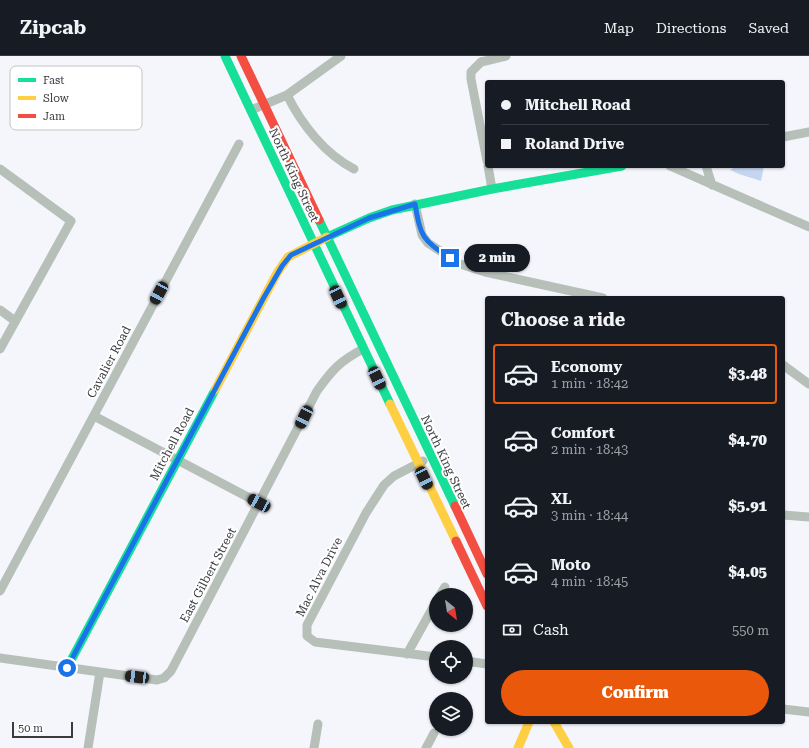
<!DOCTYPE html>
<html lang="en">
<head>
<meta charset="utf-8">
<style>
  :root { --surface:#171b24; --page:#242831; --text:#f1f3f6; --muted:#9ea1a6; --line:#363941; --accent:#ea580c }
  body { margin:0; font-family:"Roboto Serif",serif; background:var(--page); color:var(--text); height:100vh; display:flex; flex-direction:column; font-size:15px; white-space:nowrap }
  * { box-sizing:border-box; margin:0 }
  p { font-size:13px; color:var(--muted) }
  .icon { flex:none; width:22px; height:22px; fill:none; stroke:currentColor; stroke-width:2; stroke-linecap:round; stroke-linejoin:round }
  .map { position:relative; flex:1; overflow:hidden }
  .drawer { position:absolute; left:485px; top:240px; width:300px; height:428px; display:flex; flex-direction:column; background:var(--surface); border-radius:4px; box-shadow:0 1px 3px #0004 }
  .drawer>* { flex:none }
  .guide { position:absolute; left:485px; top:24px; width:300px; height:88px; border-radius:4px; box-shadow:0 1px 3px #0004; display:grid; align-content:center; height:88px; padding:0 16px; background:var(--surface) }
  .needle { width:26px; rotate:150deg }
  .controls { position:absolute; left:429px; top:532px; display:grid; gap:8px }
  .controls a { display:grid; place-items:center; width:44px; height:44px; border-radius:50%; background:var(--surface); box-shadow:0 1px 3px #0004; font-size:20px }
  .scale { position:absolute; left:12px; bottom:10px; width:61px; box-sizing:border-box; padding-left:4px; border:2px solid #393b3e; border-top:0; font-size:11px; line-height:14px; white-space:nowrap; color:#393b3e; -webkit-text-stroke:3px #fff; paint-order:stroke }
  .end { position:absolute; width:18px; height:18px; margin:-9px; border:5px solid #1a73e8; background:#fff; box-shadow:0 0 0 2px #fff }
  .from { border-radius:50% }
  .bubble { position:absolute; height:28px; border-radius:14px; background:var(--surface); box-shadow:0 1px 3px #0004; font-size:13px; font-weight:800; line-height:28px; text-align:center }
  .car { position:absolute; width:12px; height:24px; margin:-12px -6px; border-radius:5px; box-shadow:0 0 3px 1px #0007; background:linear-gradient(#222 24%,#8ab4d8 0 40%,#222 0 76%,#8ab4d8 0 86%,#222 0) }
  .guide b { display:flex; align-items:center; gap:14px; height:38px; font-size:15px }
  .guide b+b { border-top:1px solid var(--line) }
  .guide i { width:10px; height:10px; background:var(--text) }
  ul { padding:0; list-style:none }
  li { display:flex; align-items:center; gap:12px; height:60px; margin:0 8px 6px; padding:0 8px; border:2px solid transparent; border-radius:4px }
  li div { flex:1 }
  li b { display:block; font-size:15px }
  li em { font-style:normal; font-weight:800 }
  li.selected { border-color:var(--accent) }
  li>.icon { width:36px; height:36px; stroke-width:1.5 }
  h2 { padding:0 16px; font-size:18px; line-height:48px }
  .pay { display:flex; align-items:center; gap:10px; height:44px; padding:0 16px; font-size:15px }
  .pay p { margin-inline-start:auto }
  .primary-button { display:flex; gap:8px; margin-top:auto; padding:8px 16px }
  .primary-button a { flex:1; height:46px; border-radius:24px; background:var(--accent); color:#fff; font-size:16px; font-weight:800; line-height:46px; text-align:center }
  header { display:flex; align-items:center; gap:24px; box-sizing:border-box; height:56px; padding:0 20px; background:var(--surface); border-bottom:1px solid var(--line) }
  header strong { font-size:19px }
  nav { display:flex; gap:22px; margin-inline-start:auto; font-size:14px }
  .map>svg:first-child { display:block }
</style>
</head>
<body>
<header>
<strong>Zipcab</strong>
<nav><a>Map</a><a>Directions</a><a>Saved</a></nav>
</header>
<div class="map">
<svg width="809" height="692" viewBox="0 0 809 692">
  <rect width="100%" height="100%" fill="#f5f6fc"/>
  <path fill="#c5d5f1" d="M737,110H764L761,125L739,118L730,114Z"/>
  <g fill="none" stroke-linecap="round" stroke-linejoin="round">
    <path stroke="#b6c0b9" stroke-width="9" d="M287,39C302,69 325,98 354,113
      M251,54L287,39L341,0
      M783,81L809,76
      M487,105L471,23V16L481,6L506,0
      M488,110L492,133
      M670,110L809,171
      M706,110L712,129
      M0,113L71,165L0,293
      M415,148L422,179L428,187L460,208L485,216L603,242
      M0,254L15,265
      M783,309L809,328
      M94,360L259,447
      M423,405L394,420L384,429L366,457L307,569V580L315,586L436,601
      M783,459L809,461
      M0,535L239,88
      M440,539L445,531
      M407,598L436,546
      M0,602L157,624L164,622L171,615L317,335C332,314 340,305 363,293
      M466,605L487,608
      M783,653L809,656
      M88,692L100,616
      M314,692L318,668
      M426,692L434,677"/>
    <path stroke="#16e098" stroke-width="9" d="M225,0L390,348
      M319,164L455,450
      M327,181L369,162L392,154L492,133L622,110
      M67,612L215,334"/>
    <path stroke="#ffcf43" stroke-width="9" d="M215,334L277,217L288,201L327,181
      M390,348L456,485
      M554,666L569,692
      M518,692L529,666"/>
    <path stroke="#f24e42" stroke-width="9" d="M241,0L319,164
      M455,450L487,518
      M456,485L487,550"/>
  </g>
  <g fill="none" stroke-linecap="round" stroke-linejoin="round">
    <path stroke="#1a73e8" stroke-width="5" d="M67,612L263,243L282,210L291,199L369,162L415,148C421,182 422,183 450,202"/>
  </g>
  <g text-anchor="middle" dominant-baseline="central" stroke-width="4" stroke-linejoin="round" paint-order="stroke">
    <g font-size="12" fill="#393b3e" stroke="#fff">
      <text transform="translate(294 119) rotate(65)">North King Street</text>
      <text transform="translate(109 306) rotate(-62)">Cavalier Road</text>
      <text transform="translate(172 388) rotate(-62)">Mitchell Road</text>
      <text transform="translate(446 406) rotate(65)">North King Street</text>
      <text transform="translate(208 519) rotate(-62)">East Gilbert Street</text>
      <text transform="translate(319 521) rotate(-63)">Mac Alva Drive</text>
    </g>
  </g>
  <rect x="10" y="10" width="132" height="64" rx="6" fill="#fff" stroke="#c4c4c5" stroke-width="1"/>
  <rect x="18" y="22" width="18" height="4" fill="#16e098"/>
  <rect x="18" y="40" width="18" height="4" fill="#ffcf43"/>
  <rect x="18" y="58" width="18" height="4" fill="#f24e42"/>
  <g font-size="11" fill="#393b3e">
    <text x="43" y="28">Fast</text>
    <text x="43" y="46">Slow</text>
    <text x="43" y="64">Jam</text>
  </g>
</svg>
<div class="controls">
<a><svg class="needle" viewBox="-14 -14 28 28"><path d="M0-13l5 13h-10z" fill="#e53935"/><path d="M0 13l5-13h-10z" fill="#9ea1a6"/></svg></a>
<a><svg class="icon" aria-label="locate" viewBox="0 0 24 24"><circle cx="12" cy="12" r="6"/><path d="M12 2v4M12 18v4M2 12h4M18 12h4"/></svg></a>
<a><svg class="icon" aria-label="layers" viewBox="0 0 24 24"><path d="M12 4l9 5-9 5-9-5zM3 14l9 5 9-5"/></svg></a>
</div>
<div class="scale">50 m</div>
<i class="end from" style="left:67px;top:612px"></i>
<i class="end" style="left:450px;top:202px"></i>
<div class="bubble" style="left:464px;top:188px;width:66px">2 min</div>
<i class="car" style="left:159px;top:237px;rotate:208deg"></i>
<i class="car" style="left:338px;top:241px;rotate:155deg"></i>
<i class="car" style="left:377px;top:322px;rotate:155deg"></i>
<i class="car" style="left:304px;top:361px;rotate:206deg"></i>
<i class="car" style="left:424px;top:422px;rotate:154deg"></i>
<i class="car" style="left:259px;top:447px;rotate:298deg"></i>
<i class="car" style="left:137px;top:621px;rotate:277deg"></i>
<div class="guide">
<b><i class="from"></i>Mitchell Road</b>
<b><i></i>Roland Drive</b>
</div>
<section class="drawer">
<h2>Choose a ride</h2>
<ul>
<li class="selected"><svg class="icon" aria-label="car" viewBox="0 0 24 24"><path d="M5 17H2v-5l4-1 3-4h7l3 4 3 1v5h-3M9 17h6M6 11h13"/><circle cx="7" cy="17" r="2"/><circle cx="17" cy="17" r="2"/></svg><div><b>Economy</b><p>1 min · 18:42</p></div><em>$3.48</em></li>
<li><svg class="icon" aria-label="car" viewBox="0 0 24 24"><path d="M5 17H2v-5l4-1 3-4h7l3 4 3 1v5h-3M9 17h6M6 11h13"/><circle cx="7" cy="17" r="2"/><circle cx="17" cy="17" r="2"/></svg><div><b>Comfort</b><p>2 min · 18:43</p></div><em>$4.70</em></li>
<li><svg class="icon" aria-label="car" viewBox="0 0 24 24"><path d="M5 17H2v-5l4-1 3-4h7l3 4 3 1v5h-3M9 17h6M6 11h13"/><circle cx="7" cy="17" r="2"/><circle cx="17" cy="17" r="2"/></svg><div><b>XL</b><p>3 min · 18:44</p></div><em>$5.91</em></li>
<li><svg class="icon" aria-label="car" viewBox="0 0 24 24"><path d="M5 17H2v-5l4-1 3-4h7l3 4 3 1v5h-3M9 17h6M6 11h13"/><circle cx="7" cy="17" r="2"/><circle cx="17" cy="17" r="2"/></svg><div><b>Moto</b><p>4 min · 18:45</p></div><em>$4.05</em></li>
</ul>
<div class="pay"><svg class="icon" aria-label="cash" viewBox="0 0 24 24"><path d="M3 7h18v10H3z"/><circle cx="12" cy="12" r="2"/></svg>Cash<p>550 m</p></div>
<div class="primary-button"><a>Confirm</a></div>
</section>
</div>
</body>
</html>
